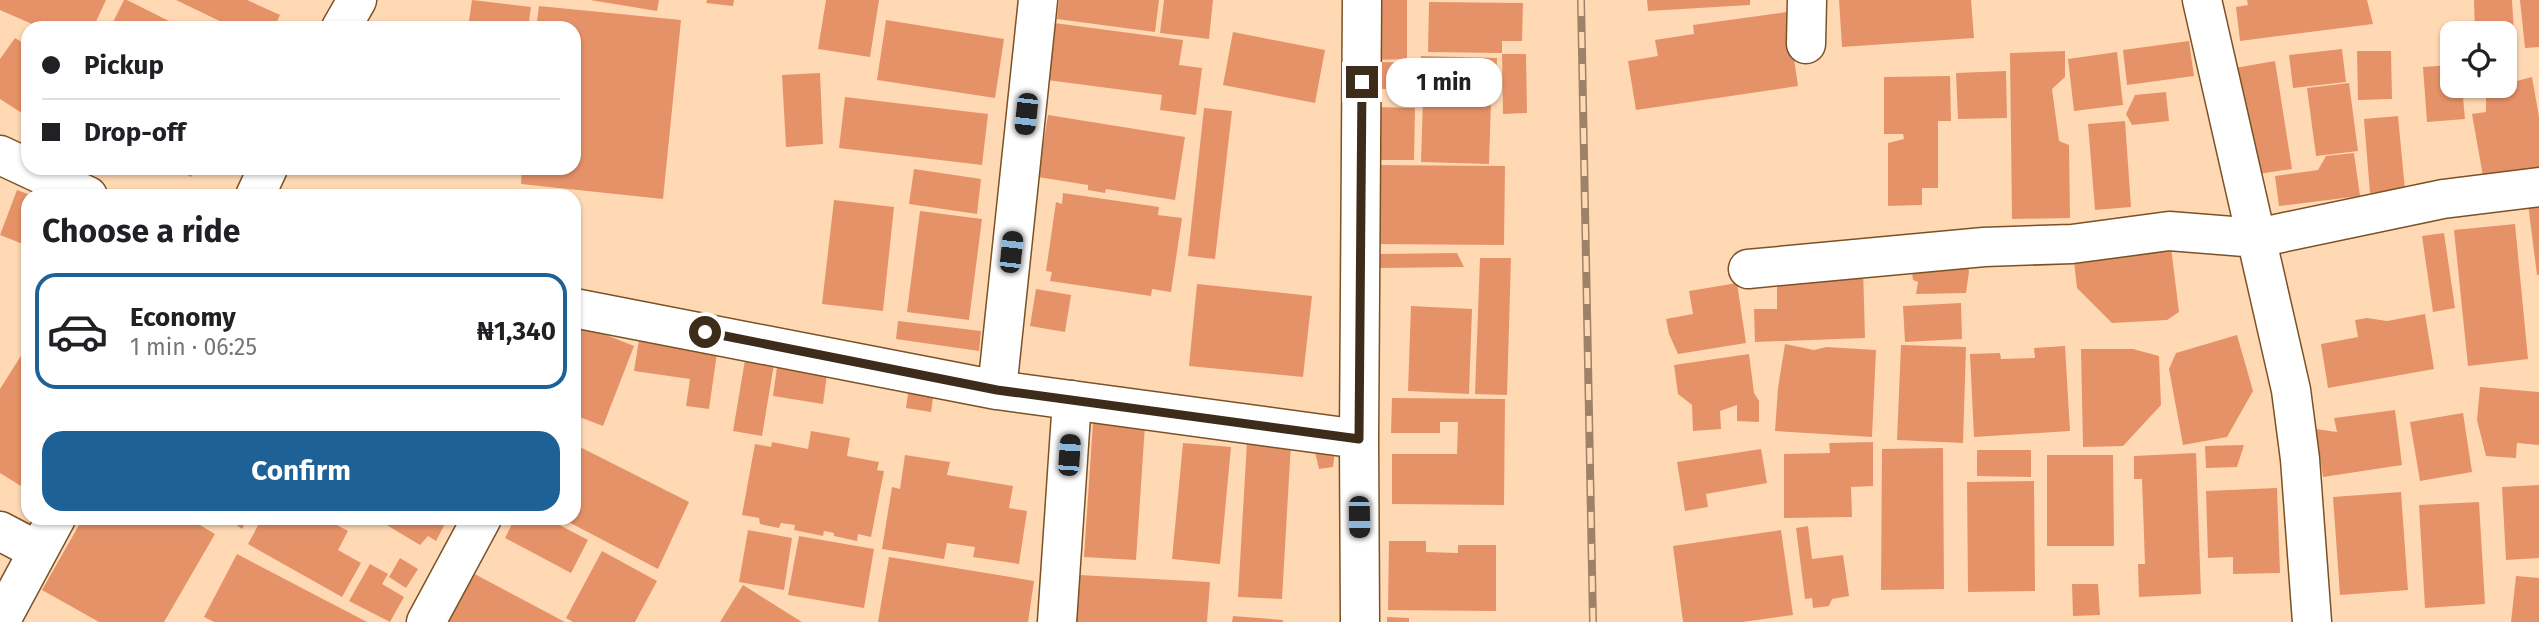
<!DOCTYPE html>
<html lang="en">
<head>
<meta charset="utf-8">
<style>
  :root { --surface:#fff; --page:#f2f2f2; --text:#202124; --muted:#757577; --line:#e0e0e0; --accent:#1e6196 }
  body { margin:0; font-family:"Fira Sans",sans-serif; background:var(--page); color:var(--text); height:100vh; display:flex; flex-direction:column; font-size:26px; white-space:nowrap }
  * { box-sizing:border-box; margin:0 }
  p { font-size:23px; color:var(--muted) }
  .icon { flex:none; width:38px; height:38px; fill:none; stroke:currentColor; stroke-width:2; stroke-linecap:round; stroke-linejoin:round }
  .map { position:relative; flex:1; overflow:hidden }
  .sheet { position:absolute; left:21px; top:189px; width:560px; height:336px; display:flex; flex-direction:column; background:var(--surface); border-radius:21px; box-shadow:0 2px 5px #0004 }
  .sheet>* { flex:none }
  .banner { position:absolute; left:21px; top:21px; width:560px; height:154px; border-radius:21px; box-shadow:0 2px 5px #0004; display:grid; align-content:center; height:154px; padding:0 21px; background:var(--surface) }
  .buttons { position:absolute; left:2440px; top:21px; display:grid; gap:14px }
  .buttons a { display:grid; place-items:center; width:77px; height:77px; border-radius:14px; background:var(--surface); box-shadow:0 2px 5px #0004; font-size:35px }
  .end { position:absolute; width:32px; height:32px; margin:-16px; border:9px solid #3e2c1a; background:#fff; box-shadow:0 0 0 4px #fff }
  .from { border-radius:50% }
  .bubble { position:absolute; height:49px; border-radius:21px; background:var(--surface); box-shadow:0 2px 5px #0004; font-size:23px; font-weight:700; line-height:49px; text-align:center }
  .car { position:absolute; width:21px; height:42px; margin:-21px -10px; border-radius:9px; box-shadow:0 0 5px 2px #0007; background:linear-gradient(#222 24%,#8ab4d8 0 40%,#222 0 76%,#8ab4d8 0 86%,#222 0) }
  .banner b { display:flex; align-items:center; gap:24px; height:66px; font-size:26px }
  .banner b+b { border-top:2px solid var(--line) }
  .banner i { width:18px; height:18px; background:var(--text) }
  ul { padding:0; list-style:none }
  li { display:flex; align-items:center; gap:21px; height:116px; margin:0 14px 10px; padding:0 7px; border:4px solid transparent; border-radius:21px }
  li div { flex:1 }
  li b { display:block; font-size:26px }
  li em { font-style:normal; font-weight:700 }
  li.on { border-color:var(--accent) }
  li>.icon { width:63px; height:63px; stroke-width:1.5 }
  h2 { padding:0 21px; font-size:32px; line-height:84px }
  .button { display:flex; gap:14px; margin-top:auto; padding:14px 21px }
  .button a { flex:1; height:80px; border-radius:21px; background:var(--accent); color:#fff; font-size:28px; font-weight:700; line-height:80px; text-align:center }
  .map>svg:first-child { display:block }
</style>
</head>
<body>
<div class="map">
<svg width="2539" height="622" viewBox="0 0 2539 622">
  <rect width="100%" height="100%" fill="#ffd9b4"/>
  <path fill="#e69268" d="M0,0H106L93,28H41L0,10Z
    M124,0H127L183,28H110Z
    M176,0H247L280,15L274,28H234Z
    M472,0L531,7L528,28H468Z
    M590,0H659L657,11Z
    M707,0H734L733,6L706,3Z
    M826,0H879L870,57L818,49Z
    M1059,0H1159L1155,32L1057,19Z
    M1164,0H1213L1209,39L1160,33Z
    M1374,0H1407V59L1374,60Z
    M1647,0H1750V5L1648,11Z
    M1839,0H1971L1974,38L1842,47Z
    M2247,0H2367L2373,24L2240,41L2236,7L2248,5Z
    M2474,0H2512L2516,65L2504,66V33H2475Z
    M2520,0H2539V47L2525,48Z
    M1429,2L1523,3L1522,41H1502V53L1428,52Z
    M539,6L681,20L663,199L521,184L522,168H574V28H536Z
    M1787,12L1798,86L1636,110L1628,61L1658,56L1655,40L1694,34L1693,25Z
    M886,20L1004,39L995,98L877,80Z
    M1054,23L1183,40L1179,65L1202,68L1196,115L1160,110L1162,95L1047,80Z
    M1233,32L1325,50L1315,103L1223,85Z
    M15,38L28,46V117L0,99V59Z
    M2189,41L2194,76L2127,85L2123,50Z
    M2342,49L2346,82L2293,88L2289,55Z
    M2065,51V77L2052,89L2059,141L2069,145L2070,218L2012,219L2010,53Z
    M2357,51H2391L2392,99L2358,100Z
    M2117,52L2123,105L2074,111L2068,59Z
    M1502,54H1526L1527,113L1503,114Z
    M1421,56L1497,58L1496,92L1381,89L1382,62L1421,63Z
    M2275,61L2292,169L2252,175L2235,68Z
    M2452,65V86H2462L2465,119L2427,122L2423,67Z
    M2006,71L2007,118L1958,119L1956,73Z
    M820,73L823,144L786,147L782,75Z
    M1950,76L1951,121H1938V188H1922V205L1888,206V143L1904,139L1903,134H1884V77Z
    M2532,77L2539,117V173L2484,182L2472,114L2486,112V89Z
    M2349,83L2358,151L2316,156L2307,88Z
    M2166,92L2169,121L2132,125L2126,114L2135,95Z
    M845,97L988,114L982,165L839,148Z
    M1423,99L1491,101L1489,164L1421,162Z
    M1375,107L1415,108L1414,160H1374Z
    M1204,108L1232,111L1215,259L1188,256Z
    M1048,115L1185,137L1175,200L1106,189L1105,193L1088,190V185L1038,177Z
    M2398,116L2405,190L2370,193L2364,119Z
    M2125,121L2131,207L2095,210L2088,124Z
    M2354,153L2360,196L2279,206L2275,176L2318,170L2326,156Z
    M1372,165L1505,166L1504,245L1371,244Z
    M173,168H196L191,177Z
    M914,169L981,179L977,214L909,204Z
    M17,190L33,196H28V246L0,235Z
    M1063,193L1159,207L1158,215L1182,218L1171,292L1152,289L1151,296L1050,281L1052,272L1046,271L1056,202L1062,204Z
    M834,200L894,207L883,311L822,304Z
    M2539,203V275H2537L2528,204Z
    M920,211L982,219L969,320L907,312Z
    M2515,224L2528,359L2468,366L2454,230Z
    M2169,231L2179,312L2167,320L2112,323L2077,288L2072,244Z
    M2444,233L2455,308L2433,312L2422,236Z
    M1966,250L1969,272L1966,293L1916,294L1918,282L1913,280L1910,258Z
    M1457,253L1464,267L1380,268V254Z
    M1480,258H1511L1507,395L1475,394Z
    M1863,267L1865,338L1755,342L1754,309H1777V283L1823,282L1829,268Z
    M1737,283L1746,343L1678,354L1669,334L1666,319L1693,314L1689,291Z
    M1197,284L1312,296L1303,377L1189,366Z
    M1036,289L1071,295L1065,332L1030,326Z
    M1961,303L1962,339L1905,342L1903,306Z
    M1411,306L1472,309L1469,394L1408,391Z
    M2425,314L2434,369L2328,388L2321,344L2358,337L2355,320L2367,318L2387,321Z
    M898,321L981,331L979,351L896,339Z
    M581,325L634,346L603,426L574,415V342Z
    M640,334L718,346L709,409L686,406L690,379L634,371Z
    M2237,335L2253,391L2227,437L2183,445L2169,369L2176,353Z
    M1785,344L1814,350L1826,347L1876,350L1872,437L1775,431L1778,388Z
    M1901,345L1966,347L1963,443L1897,440Z
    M2065,346L2070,431L1974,437L1970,354L2000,353L2001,359L2035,358L2034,348Z
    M2081,349H2133L2159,356L2161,405L2123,446L2083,447Z
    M24,351L28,353V475L21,486L0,473V389Z
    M746,354L775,358L762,436L733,431Z
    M1749,354L1754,393L1759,401V422L1737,421V405L1720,411L1721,429L1693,431L1692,405L1678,394L1674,365Z
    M777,367L827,374L823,404L773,396Z
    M909,387L934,391L931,412L906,408Z
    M2480,387L2539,392V445L2517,443L2516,458L2486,456L2477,420Z
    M1392,398L1505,399L1504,505L1392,504V454H1457L1458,422H1440V433H1391Z
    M2395,410L2402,465L2323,477L2316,429L2337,432L2334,418Z
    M2463,413L2472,472L2420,481L2410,422Z
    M1093,422L1145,425L1136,560L1084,557Z
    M811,431L850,438L847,456L879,462L877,470L884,471L871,537L858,534L857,541L834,536V533L824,531L823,536L794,530L795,525L781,523L779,528L760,524L759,518L742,515L755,444L771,447L772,442L808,449Z
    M1247,441L1291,443L1282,599L1238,597Z
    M1873,442V486L1851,487L1852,517L1784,518V454L1830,453L1829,443Z
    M1183,443L1231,447L1220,564L1172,559Z
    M574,444L689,502L658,569L561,518H574Z
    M2244,445L2237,467L2206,468L2205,446Z
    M1314,448L1335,450L1333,467L1319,469Z
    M1943,448L1944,589L1881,590L1882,449Z
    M1761,449L1767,483L1706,494L1708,507L1685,511L1677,462Z
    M1977,450H2031V477L1977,476Z
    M2196,453L2201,594L2139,597L2138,564H2145L2142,479H2134V456Z
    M905,455L950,462L947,475L1013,486L1009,508L1027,511L1019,564L973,557L975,547L947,543L944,559L882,549L892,487L900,489Z
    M2047,455H2113L2114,546H2047Z
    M2034,481L2035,591L1968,592L1967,482Z
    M2539,485V558L2506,560L2502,487Z
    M2277,488L2280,573L2233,574V557L2208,558L2206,491Z
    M2401,492L2408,590L2340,595L2333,497Z
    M2479,502L2485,604L2425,608L2419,505Z
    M83,518H188L215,534L164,622H99L42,590Z
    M226,518H248L242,529Z
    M262,518H324L348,531L338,550L361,563L342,597L248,544Z
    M375,518H448L436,541L428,536L420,545Z
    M515,518H546L588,540L571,573L505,538Z
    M1808,526L1812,559L1843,555L1849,596L1832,599L1829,606L1813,608L1812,598L1805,599L1796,528Z
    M748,530L792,538L784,590L739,582Z
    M1781,530L1793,615L1743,622H1683L1673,546Z
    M799,536L874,549L864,608L788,595Z
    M1389,541H1426V552L1458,553V545H1496V611L1388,610Z
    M602,551L657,581L635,622H573L566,618Z
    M237,554L367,622H214L204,617Z
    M889,557L1034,581L1028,622H878Z
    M400,558L418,569L406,588L389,577Z
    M370,564L388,574L382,584L404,597L390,622L349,601Z
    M469,571L565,622H442Z
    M1079,575L1210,582L1207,622H1076Z
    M2516,576L2539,578V622H2511Z
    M2072,584H2098L2100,615L2073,616Z
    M743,585L802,622H720Z
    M1233,616L1283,620V622H1232Z
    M1387,617L1409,618V622H1387Z"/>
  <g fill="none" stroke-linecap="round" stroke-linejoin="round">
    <defs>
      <path id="minor" d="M2202,0L2291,390L2300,459L2312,622
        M341,28L357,0
        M1806,44L1807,0
        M0,155L88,196
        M255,196L268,168
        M1748,269L1984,247L2072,244L2169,231L2257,238L2443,199L2539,187
        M574,308L997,390L1359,439
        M997,390L1038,0
        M0,531L38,551
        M0,622L56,518
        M426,622L482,518
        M1057,622L1072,400
        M1360,622L1359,439L1362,0"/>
    </defs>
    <use href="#minor" stroke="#7a5225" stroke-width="41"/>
    <use href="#minor" stroke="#fff" stroke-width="38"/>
    <defs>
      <path id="rail" d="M1581,0L1593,622"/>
    </defs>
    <use href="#rail" stroke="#9e8267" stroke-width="8"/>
    <use href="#rail" stroke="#ffd9b4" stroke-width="5" stroke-dasharray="16" stroke-linecap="butt"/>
  </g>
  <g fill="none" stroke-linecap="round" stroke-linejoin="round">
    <path stroke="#3e2c1a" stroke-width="9" d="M705,332L997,390L1359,439L1362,82"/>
  </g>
</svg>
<div class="buttons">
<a><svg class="icon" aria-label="locate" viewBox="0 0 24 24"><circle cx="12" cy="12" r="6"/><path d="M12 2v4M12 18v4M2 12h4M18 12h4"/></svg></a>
</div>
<i class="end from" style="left:705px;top:332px"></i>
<i class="end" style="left:1362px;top:82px"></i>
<div class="bubble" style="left:1386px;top:58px;width:116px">1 min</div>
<i class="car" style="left:1026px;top:114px;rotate:186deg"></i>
<i class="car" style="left:1011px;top:252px;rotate:6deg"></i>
<i class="car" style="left:1069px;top:455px;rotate:4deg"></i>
<i class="car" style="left:1359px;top:517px;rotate:179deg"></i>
<div class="banner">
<b><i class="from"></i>Pickup</b>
<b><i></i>Drop-off</b>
</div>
<section class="sheet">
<h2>Choose a ride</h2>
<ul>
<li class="on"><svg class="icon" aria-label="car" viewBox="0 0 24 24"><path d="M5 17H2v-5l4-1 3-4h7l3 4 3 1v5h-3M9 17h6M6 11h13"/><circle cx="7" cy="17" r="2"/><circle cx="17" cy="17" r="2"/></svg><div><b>Economy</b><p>1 min · 06:25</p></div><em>₦1,340</em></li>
</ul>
<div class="button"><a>Confirm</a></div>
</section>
</div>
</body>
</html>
